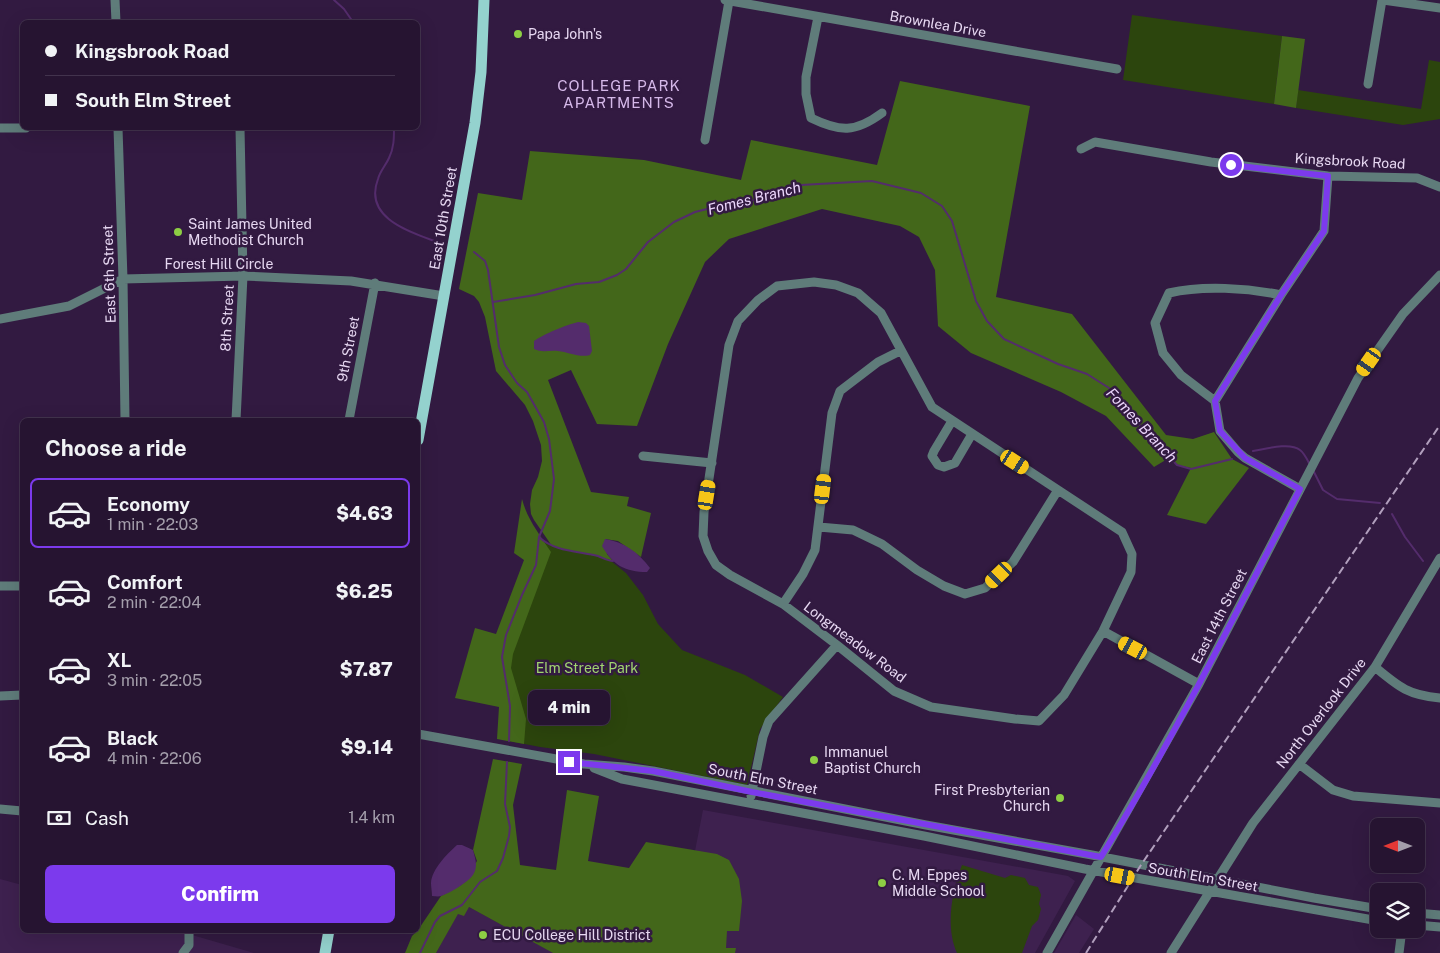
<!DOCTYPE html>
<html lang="en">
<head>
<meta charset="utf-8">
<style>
  :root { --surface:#261431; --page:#2e1d39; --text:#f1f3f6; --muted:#a49eab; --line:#42334d; --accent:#7c3aed }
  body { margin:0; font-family:"Public Sans",sans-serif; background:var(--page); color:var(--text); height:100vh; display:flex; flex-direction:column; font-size:19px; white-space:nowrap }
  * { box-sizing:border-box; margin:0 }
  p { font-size:16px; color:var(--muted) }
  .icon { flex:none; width:28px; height:28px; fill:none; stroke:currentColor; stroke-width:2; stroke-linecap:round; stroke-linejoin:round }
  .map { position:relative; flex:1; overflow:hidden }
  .side { position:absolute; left:20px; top:418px; width:400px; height:515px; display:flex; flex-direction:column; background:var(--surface); border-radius:8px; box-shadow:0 5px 20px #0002,0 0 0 1px var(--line) }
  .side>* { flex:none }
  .guide { position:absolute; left:20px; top:20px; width:400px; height:110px; border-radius:8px; box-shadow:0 5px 20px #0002,0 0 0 1px var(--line); display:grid; align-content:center; height:110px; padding:0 25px; background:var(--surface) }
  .needle { width:32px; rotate:270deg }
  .fabs { position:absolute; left:1370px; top:818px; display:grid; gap:10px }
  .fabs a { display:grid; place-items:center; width:55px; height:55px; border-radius:8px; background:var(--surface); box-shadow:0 5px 20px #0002,0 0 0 1px var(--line); font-size:25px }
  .end { position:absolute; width:22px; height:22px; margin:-11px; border:6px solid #7c3aed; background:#fff; box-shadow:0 0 0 2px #fff }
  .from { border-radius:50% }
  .bubble { position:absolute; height:35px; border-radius:8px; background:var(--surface); box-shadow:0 5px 20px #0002,0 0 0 1px var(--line); font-size:16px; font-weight:800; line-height:35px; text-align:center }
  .car { position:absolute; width:15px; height:30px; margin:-15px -8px; border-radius:6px; box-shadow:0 0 4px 1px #0007; background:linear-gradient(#f5c518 24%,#345 0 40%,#f5c518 0 76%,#345 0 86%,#f5c518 0) }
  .guide b { display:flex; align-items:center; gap:18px; height:48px; font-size:19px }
  .guide b+b { border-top:1px solid var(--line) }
  .guide i { width:12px; height:12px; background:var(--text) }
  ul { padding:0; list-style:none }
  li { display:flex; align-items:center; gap:15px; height:70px; margin:0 10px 8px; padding:0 15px; border:2px solid transparent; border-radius:8px }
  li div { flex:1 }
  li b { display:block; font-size:19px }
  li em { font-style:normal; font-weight:800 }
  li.current { border-color:var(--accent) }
  li>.icon { width:45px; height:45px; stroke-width:1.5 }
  h2 { padding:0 25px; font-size:22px; line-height:60px }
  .pay { display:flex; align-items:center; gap:12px; height:55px; padding:0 25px; font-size:19px }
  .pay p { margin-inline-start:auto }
  .primary-button { display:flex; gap:10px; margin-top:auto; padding:10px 25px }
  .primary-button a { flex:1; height:58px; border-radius:8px; background:var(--accent); color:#fff; font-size:20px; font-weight:800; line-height:58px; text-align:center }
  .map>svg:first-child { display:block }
</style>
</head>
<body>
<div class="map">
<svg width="1440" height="953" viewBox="0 0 1440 953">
  <rect width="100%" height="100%" fill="#321a41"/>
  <path fill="#3e214f" d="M703,810L1068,876L1075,881L1035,953H679L695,851Z
    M0,879L22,885V930H175L254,953H0Z
    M469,907L554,953H436L458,913Z
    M1076,915L1094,929L1079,953H1054Z"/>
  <path fill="#2c450d" d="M1132,15L1282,36L1274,104L1123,80Z
    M1429,60L1440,62V119L1403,125L1296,108L1298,90L1421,109Z
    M539,537L545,543L562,549L600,557L611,561L626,573L643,595L658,624L682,650L745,675L783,697L760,729L747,785L594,754L540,747L509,741L506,635Z
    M962,865L1005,878L1011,875L1025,878L1029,885L1038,887L1041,895L1039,904L1041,909L1038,920L1032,926L1022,953H957C945,927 952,891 962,865Z"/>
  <path fill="#43671a" d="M1282,36L1305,39L1296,108L1274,104Z
    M900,81L1030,106L996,297L1072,314L1166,435L1193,439L1214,432L1232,459L1249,468L1206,524L1167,515L1191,468L1177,465L1169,458L1154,467L1106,416L1061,392L971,353L938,326L935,270L919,237L900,226L822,209L729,239L705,262L668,344L637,426L597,424L571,370L548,380L591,492L629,497L627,506L651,513L641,557L618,541L605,539L607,554L613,561L600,557L562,549L552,546L534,520L531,514L530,504L532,490L538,477L542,461L541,445L533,421L525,405L496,371L485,317L479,302L474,296L459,289L478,193L522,200L530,151L644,160L741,180L751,140L877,165Z
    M522,499C527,519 540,535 551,552L513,654L511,668L526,719L524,744L497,739L499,707L455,698L475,628L496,634L524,560L514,553Z
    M493,759L522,764L513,805L520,865L556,870L567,790L599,796L588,861L629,868L646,842L717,854L729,860L739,879L742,901L739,931H727L726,948H736L735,953H553L469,907L464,916L458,914L436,953H405L412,936L418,930L441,896L461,885L477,861L473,850Z"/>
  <path fill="#542c6c" d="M578,322L586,323L589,326L592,351L590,355C580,358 568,352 558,351C549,350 542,353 534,349V341C544,334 566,325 578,322Z
    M605,539C624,542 638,552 650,568L647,572C625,572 613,565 602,546Z
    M457,845H462L473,850C475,858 478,865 474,873C471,881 448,894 441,896C438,897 435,896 432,896C432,892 431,887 431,883C432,869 447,854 457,845Z"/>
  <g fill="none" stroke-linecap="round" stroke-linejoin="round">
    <path stroke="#542c6c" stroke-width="2" d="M334,0L344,9L353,22
      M394,128C394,138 394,148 389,158C386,165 380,171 378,179C363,218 410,232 437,242
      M474,252L485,261L488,270L499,347L505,365L517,383L527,392L544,422L549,439L554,479L550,511L539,537L536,565L522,595L506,635L502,657L510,706L509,741
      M493,302L535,295L576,284L599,282L617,275L626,269L648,242L674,222L695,212L727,204L751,201L801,185L872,181L921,193L942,206L952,221L976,301L987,321L1004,339L1058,364L1087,374L1109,388L1133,418L1177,465L1191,469L1232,459
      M1253,451C1265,449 1290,442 1300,450C1304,453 1307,459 1309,463
      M1313,470L1323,490L1337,499L1380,503
      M1392,514L1405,537L1423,561
      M539,537C555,552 578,551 598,556C603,558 608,561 613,561
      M420,953L435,922L440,916L462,905L480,882L497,871L503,858L509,836L510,827L505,804L507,762"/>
    <path stroke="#5f7c7a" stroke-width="9" d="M115,0L116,22
      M725,0L1117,69
      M1383,0L1440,8
      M818,17L806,77V94L811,118C840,132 855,133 882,113
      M1368,84L1382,0
      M0,128H26
      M118,128L123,279L125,420
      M705,140L729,1
      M1081,149L1095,142L1211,162L1328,176L1417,178L1440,187
      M814,282L836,285L858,293L881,313L932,407L1122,532L1132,554L1131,572L1103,631L1064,695L1039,721L1015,719L931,707L894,691L837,645L783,604L730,575L716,565L708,551L703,536L704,512L729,345L738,321L758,300L777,286Z
      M1281,295C1247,288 1203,285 1169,293L1155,323L1163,353L1181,375L1215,401L1220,431L1238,452L1245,458L1300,489
      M0,319L69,306L123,279L243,276L351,281L444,296
      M1215,401L1281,295L1324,231L1328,176
      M236,420L243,276L240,128
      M349,420L375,283
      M952,421L934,451L932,456L938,465L944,467L955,463L972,434
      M643,456L712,463
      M819,527L853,530L882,544L917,570L944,586L965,594L985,588L1013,562L1058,490
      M0,586H22
      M783,604L803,574L815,550L832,413L840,391L878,362L900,351
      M1103,631L1199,684
      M1375,667C1399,687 1408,695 1440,698
      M0,696L22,695
      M418,734L584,764L624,767L653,771L926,825L1092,855L1314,898L1379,909
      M1299,764L1333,790L1353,796L1440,803
      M594,768L622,779L924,836L1085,869L1379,921
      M751,796L763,737L769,721L837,645
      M0,809L22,811
      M1416,913L1440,915
      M1416,925L1440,927
      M183,953L189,945V930
      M1047,953L1199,684L1358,378L1403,314L1440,275
      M1171,953L1253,823L1375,667L1440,558
      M1399,953L1402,929"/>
    <path stroke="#94d2ce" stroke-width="11" d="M418,440L475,123L481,72L484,0
      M325,953L329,930"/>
    <path stroke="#b19fbd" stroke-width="2" stroke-dasharray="8 4" stroke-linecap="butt" d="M1086,953L1141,865L1440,425"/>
  </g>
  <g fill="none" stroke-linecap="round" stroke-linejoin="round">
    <path stroke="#7c3aed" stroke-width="6" d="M569,762L653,771L752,792L1101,857C1174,738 1236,613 1300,489L1245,458L1220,431L1215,401L1281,295L1324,231L1328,176L1231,165"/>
  </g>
  <g fill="#8dce44" stroke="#321a41" stroke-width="2">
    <circle cx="518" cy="34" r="5"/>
    <circle cx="178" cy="232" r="5"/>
    <circle cx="814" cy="760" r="5"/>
    <circle cx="1060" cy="798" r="5"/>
    <circle cx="882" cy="883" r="5"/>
    <circle cx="483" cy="935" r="5"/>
  </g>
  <g text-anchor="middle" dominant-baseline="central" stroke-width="5" stroke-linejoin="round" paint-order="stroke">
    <g font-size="14" fill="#e7d8f2" stroke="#321a41">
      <text transform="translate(938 24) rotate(10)">Brownlea Drive</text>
      <text transform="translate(1350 161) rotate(3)">Kingsbrook Road</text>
      <text transform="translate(443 218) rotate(-80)">East 10th Street</text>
      <text x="219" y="264">Forest Hill Circle</text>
      <text transform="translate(109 274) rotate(-92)">East 6th Street</text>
      <text transform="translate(227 318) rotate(-87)">8th Street</text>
      <text transform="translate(348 349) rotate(-79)">9th Street</text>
      <text transform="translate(1219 616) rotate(-63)">East 14th Street</text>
      <text transform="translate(855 642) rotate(37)">Longmeadow Road</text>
      <text transform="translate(1321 713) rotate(-52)">North Overlook Drive</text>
      <text transform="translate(763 779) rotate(11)">South Elm Street</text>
      <text transform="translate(1203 877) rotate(10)">South Elm Street</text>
    </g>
    <g font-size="14" fill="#e7d8f2" stroke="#321a41" text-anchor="start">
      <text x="528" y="34">Papa John's</text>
      <text x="188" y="224">Saint James United<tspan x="188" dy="16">Methodist Church</tspan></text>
      <text x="824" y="752">Immanuel<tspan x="824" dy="16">Baptist Church</tspan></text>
      <text x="1050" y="790" text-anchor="end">First Presbyterian<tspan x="1050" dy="16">Church</tspan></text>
      <text x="892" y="875">C. M. Eppes<tspan x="892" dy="16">Middle School</tspan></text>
      <text x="493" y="935">ECU College Hill District</text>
    </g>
    <g font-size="14" fill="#a1d570" stroke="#321a41">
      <text x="587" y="668">Elm Street Park</text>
    </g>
    <g font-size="15" letter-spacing="1" fill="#d5b8e9" stroke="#321a41">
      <text x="619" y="85">COLLEGE PARK<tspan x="619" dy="17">APARTMENTS</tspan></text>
    </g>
    <g font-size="15" font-style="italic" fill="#ebd5fb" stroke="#321a41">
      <text transform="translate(754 198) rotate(-14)">Fomes Branch</text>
      <text transform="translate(1142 425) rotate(47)">Fomes Branch</text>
    </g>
  </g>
</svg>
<div class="fabs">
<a><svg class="needle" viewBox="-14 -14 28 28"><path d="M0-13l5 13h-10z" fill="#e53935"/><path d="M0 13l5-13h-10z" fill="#a49eab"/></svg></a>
<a><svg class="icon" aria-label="layers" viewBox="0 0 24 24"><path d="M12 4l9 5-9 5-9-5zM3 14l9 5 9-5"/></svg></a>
</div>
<i class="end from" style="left:1231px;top:165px"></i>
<i class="end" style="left:569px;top:762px"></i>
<div class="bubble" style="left:528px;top:690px;width:82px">4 min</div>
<i class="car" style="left:1369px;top:362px;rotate:215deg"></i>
<i class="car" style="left:1015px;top:462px;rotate:123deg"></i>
<i class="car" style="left:823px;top:489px;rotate:7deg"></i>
<i class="car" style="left:707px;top:495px;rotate:9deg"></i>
<i class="car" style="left:999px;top:575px;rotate:226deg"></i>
<i class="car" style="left:1133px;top:648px;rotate:298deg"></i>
<i class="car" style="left:1120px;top:876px;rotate:101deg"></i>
<div class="guide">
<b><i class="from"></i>Kingsbrook Road</b>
<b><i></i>South Elm Street</b>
</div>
<section class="side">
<h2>Choose a ride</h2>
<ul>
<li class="current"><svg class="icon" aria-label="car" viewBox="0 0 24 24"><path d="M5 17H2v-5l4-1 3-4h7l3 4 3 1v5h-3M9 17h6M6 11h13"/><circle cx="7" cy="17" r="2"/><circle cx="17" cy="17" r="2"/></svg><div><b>Economy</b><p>1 min · 22:03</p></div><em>$4.63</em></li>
<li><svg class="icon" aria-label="car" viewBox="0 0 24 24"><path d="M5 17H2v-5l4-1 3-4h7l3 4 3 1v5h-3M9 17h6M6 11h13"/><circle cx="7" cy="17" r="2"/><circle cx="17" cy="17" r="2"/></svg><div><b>Comfort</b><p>2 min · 22:04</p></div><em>$6.25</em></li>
<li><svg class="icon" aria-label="car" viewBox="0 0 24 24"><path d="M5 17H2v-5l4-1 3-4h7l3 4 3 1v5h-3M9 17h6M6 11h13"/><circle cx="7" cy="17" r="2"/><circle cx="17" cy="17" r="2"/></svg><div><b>XL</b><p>3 min · 22:05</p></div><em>$7.87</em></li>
<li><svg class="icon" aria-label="car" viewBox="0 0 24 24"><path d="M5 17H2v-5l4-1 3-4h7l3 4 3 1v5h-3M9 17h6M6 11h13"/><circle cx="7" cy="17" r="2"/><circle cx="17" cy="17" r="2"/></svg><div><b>Black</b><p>4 min · 22:06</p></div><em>$9.14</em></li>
</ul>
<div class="pay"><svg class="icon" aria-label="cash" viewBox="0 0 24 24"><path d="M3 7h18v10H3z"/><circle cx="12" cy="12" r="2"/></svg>Cash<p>1.4 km</p></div>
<div class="primary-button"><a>Confirm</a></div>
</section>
</div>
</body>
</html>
